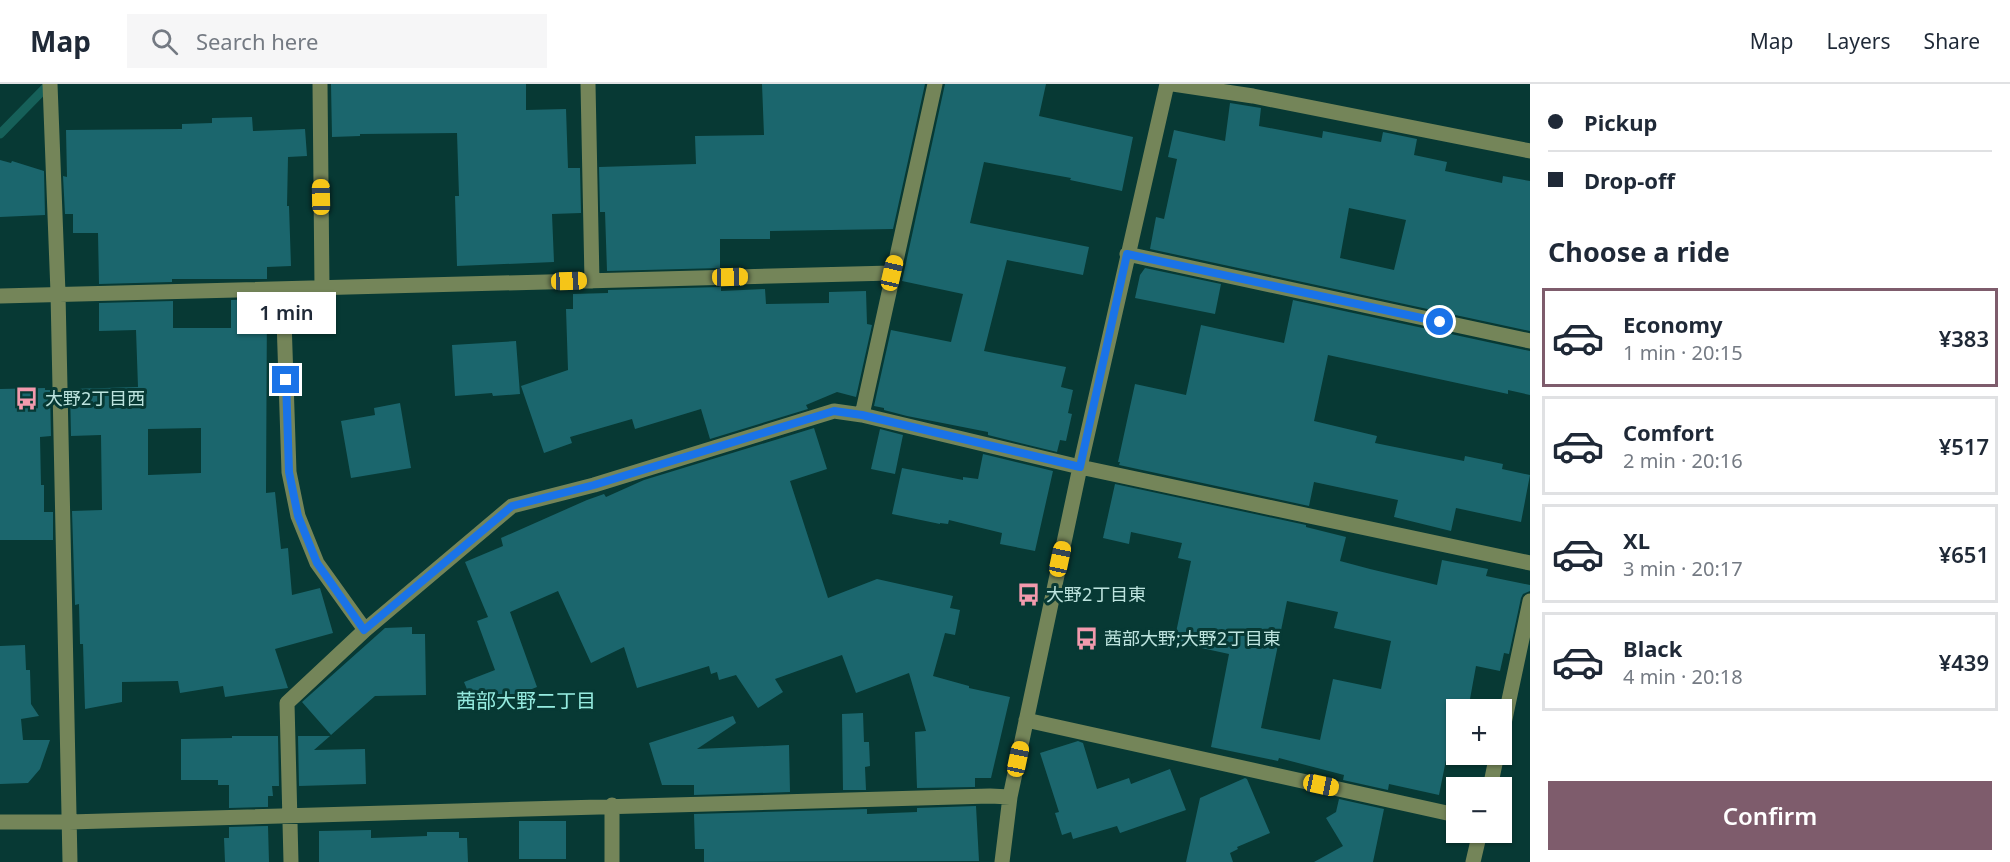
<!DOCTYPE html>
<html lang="en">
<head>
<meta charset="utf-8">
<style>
  :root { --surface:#fff; --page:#f6f6f7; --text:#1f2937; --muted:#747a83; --line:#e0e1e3; --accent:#7e5c6c }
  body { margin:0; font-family:"Noto Sans","Noto Sans JP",sans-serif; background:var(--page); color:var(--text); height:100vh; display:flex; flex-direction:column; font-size:22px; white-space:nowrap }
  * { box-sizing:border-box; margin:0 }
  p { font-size:20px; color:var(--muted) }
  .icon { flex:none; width:33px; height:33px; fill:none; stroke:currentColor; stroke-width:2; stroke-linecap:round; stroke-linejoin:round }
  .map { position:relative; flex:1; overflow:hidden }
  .side { display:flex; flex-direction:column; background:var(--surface); width:480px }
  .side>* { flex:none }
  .top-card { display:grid; align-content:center; height:132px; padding:0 18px; background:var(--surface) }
  .buttons { position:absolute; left:1446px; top:615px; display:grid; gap:12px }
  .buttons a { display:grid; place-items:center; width:66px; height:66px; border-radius:0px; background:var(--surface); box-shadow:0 2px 4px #0004; font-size:30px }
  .end { position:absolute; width:27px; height:27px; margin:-14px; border:8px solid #1a73e8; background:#fff; box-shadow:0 0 0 3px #fff }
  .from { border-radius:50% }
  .bubble { position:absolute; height:42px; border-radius:0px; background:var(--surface); box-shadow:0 2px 4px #0004; font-size:20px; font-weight:600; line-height:42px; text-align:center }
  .car { position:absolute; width:18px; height:36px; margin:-18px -9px; border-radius:8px; box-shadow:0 0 4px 2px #0007; background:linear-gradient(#f5c518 24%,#345 0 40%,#f5c518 0 76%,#345 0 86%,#f5c518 0) }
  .top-card b { display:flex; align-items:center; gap:21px; height:57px; font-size:22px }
  .top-card b+b { border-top:2px solid var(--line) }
  .top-card i { width:15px; height:15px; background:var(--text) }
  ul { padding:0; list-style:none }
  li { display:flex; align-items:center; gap:18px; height:99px; margin:0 12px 9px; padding:0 6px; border:3px solid var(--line); border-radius:0px }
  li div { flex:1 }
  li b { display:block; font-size:22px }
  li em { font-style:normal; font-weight:600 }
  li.selected { border-color:var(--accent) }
  li>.icon { width:54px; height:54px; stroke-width:1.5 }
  h2 { padding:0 18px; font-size:27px; line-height:72px }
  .primary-button { display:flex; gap:12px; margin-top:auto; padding:12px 18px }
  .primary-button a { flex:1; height:69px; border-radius:0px; background:var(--accent); color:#fff; font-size:24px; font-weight:600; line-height:69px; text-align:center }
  header { display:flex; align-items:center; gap:36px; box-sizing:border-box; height:84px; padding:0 30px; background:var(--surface); border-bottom:2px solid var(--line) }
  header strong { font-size:28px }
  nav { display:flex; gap:33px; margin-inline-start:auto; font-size:21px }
  .search { width:420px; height:54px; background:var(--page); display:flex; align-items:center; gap:15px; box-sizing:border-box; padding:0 21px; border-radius:0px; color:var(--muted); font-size:22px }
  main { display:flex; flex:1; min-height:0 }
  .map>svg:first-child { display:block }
</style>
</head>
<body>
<header>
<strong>Map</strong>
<div class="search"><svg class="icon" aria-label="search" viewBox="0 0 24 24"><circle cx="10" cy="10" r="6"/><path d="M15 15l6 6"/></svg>Search here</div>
<nav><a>Map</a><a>Layers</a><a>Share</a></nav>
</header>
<main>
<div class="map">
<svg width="1530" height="778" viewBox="0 0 1530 778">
  <rect width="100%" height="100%" fill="#073934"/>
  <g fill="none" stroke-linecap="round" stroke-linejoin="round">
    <path stroke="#166059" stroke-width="9" d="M0,50L49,0"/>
  </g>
  <path fill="#1b666d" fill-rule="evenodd" d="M331,0H526V26L566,25L568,84H580L581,129L552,130L554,178L457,182L455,112H459L457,49L360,50V52L332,53Z
    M762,0H925L893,145L770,147V155H720V184L607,187L605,128H600L599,83L696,80L695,52L764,51Z
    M945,0H1046L1039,32L1133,53L1122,107L1070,96L1071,94L984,78L970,139L1089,163L1083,191L1007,176L984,267L1066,283L1061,303L1073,306L1068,329L1072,330L1066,357L1060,356L1057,368L988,351V348L907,332L884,326V324L874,322L891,246L951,258L963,210L902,197Z
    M1230,19L1261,24L1259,42L1322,54L1323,47L1381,58L1383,48L1388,49L1417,55L1414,71L1447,78L1445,87L1502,99L1503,92L1530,97V247L1150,165L1156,133L1164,135L1177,75L1168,73L1174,46L1225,57ZM1349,124L1406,136L1394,186L1340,174Z
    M252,33L253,47L305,45L307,72L288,73L287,122H289L291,182L267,183V195H172V198L99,200L98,149H73V130H65L63,92L67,93L66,46L182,45V40L212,39V34Z
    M0,76L11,79L12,77L44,87L45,131L0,133Z
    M1145,184L1221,200L1215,230L1135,214L1140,191Z
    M721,203V207L765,205L766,220L829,219V208L866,207L867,240L872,241L856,313L837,308L806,321L808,325L710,355L701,325L635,345L632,335L570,353L572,359L544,369L521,302L568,286L566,225H573V210L608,209V206Z
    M267,215L266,409L275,408L281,465L288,464L292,511L320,504L333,549L275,565L288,604L225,613L223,602L180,609L178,597L122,598V618L85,625L83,560H80L79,520L75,521L72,427L102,426L101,351L71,352L70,305L138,303L136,246L99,247V219L173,217V244H231V216ZM201,344V389L148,391V345Z
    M1293,216L1530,267V311L1508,306V310L1328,271L1314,337L1377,352L1375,359L1464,377L1465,372L1503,380L1502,385L1530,391L1521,438L1456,424L1451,447L1394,433L1398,416L1314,398L1309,422L1119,381L1120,378H1118L1135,300L1186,311L1201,241L1284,259Z
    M516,257L520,310L493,312L492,309L455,312L452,261Z
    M45,304V306H50L51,352L40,353L41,401H44V428H53V456H0V305Z
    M400,319L411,384L351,394L341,337L375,331L374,324Z
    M814,344L827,385L790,397L828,514L877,495L953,512L950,524L960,526L955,551L945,549L933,592L969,602V604L1010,613L991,694H975V703L917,704L915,648L926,647L909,589L856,609L842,571L775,595L783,608L758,624L736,591L719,596L717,588L711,590L709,582L637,604L624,563L591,579L558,507L510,528L537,603L476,627L464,598L495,586L477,537L488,533L465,478L503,462L501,454L587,416L604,410L606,413L644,396Z
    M880,345L903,351L895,390L871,385Z
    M983,370L1053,387L1035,467L1000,460L1002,449L949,436L948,440L940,439V440L892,430L902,384L963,396V393L978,395Z
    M1115,400L1306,441V443L1346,453L1340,477L1370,485L1437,501L1442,476L1488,485L1486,492L1530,501V507L1523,510L1521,514L1509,570L1504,569L1500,587L1476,582L1468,626H1456L1439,711L1389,700L1388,706L1343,696L1344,691L1279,674L1278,677L1211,663L1229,570L1174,558L1191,477L1178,474L1182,459L1131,448L1129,460L1103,454ZM1287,517L1338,528L1334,544L1391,557L1381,605L1333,595L1320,656L1261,644Z
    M412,543V550H425L426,611L375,612L331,651L302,618L385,544Z
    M25,561L26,586H30L31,620L39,632L21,635L23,656H50L40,685L28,699L0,700V562Z
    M863,629L864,658H869L870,682L865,683L866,706H843L842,630Z
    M733,632L736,639L697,665L789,661L790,708L694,711V701H662L649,659Z
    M232,652H278L279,702H272L273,712H268V723L229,724V701H218V696H181V655L232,654Z
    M298,652H330L314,666L365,665L366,700L299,702Z
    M1078,657L1083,659L1097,705L1129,694L1131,700L1170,685L1186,726L1120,749L1117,742L1073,755L1071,748L1062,751L1055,729L1059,728L1040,669Z
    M1245,694L1247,695L1270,749L1237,763L1238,765L1230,769L1233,778H1186L1200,714Z
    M1339,715L1384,725L1373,778H1314L1343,762L1326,734L1336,728Z
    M976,722L979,777L704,778V765H695L694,730L867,725V730L917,728V724Z
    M519,737H566V775H519Z
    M268,742L269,778H225L224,754H229V743Z
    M371,746V754L427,752V748H459V754H467L468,778H319V747Z"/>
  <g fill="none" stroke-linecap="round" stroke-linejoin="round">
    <path stroke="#748559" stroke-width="15" d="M50,0L58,209L70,778
      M320,0L322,204
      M588,0L592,197
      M1173,0L1253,12L1530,67
      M1127,170L1530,257
      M283,205L289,388L298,432L317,479L365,546
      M0,212L892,189
      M862,331L935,0
      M1026,636L1456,731
      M1502,649L1530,517
      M1490,704L1497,670
      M612,721V778
      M0,738H69L990,712L1010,713
      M291,778L287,619L365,546L512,422L594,401L834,327L862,331L1080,383L1530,479
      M1002,778L1010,713L1080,383L1167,0
      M1473,778L1480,748"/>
  </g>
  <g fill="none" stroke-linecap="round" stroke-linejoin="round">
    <path stroke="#1a73e8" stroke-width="8" d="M286,296L289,388L298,432L317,479L364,546L512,422L594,401L834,327L862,331L1080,383L1127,170L1440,238"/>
  </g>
  <defs>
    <symbol id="bus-bare" viewBox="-9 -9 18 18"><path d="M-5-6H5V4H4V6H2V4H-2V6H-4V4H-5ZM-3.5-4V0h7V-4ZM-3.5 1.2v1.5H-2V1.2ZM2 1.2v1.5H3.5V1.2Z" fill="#f29aad" stroke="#073934" stroke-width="2.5" paint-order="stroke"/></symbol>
  </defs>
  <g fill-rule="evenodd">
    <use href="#bus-bare" x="10" y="298" width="33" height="33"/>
    <use href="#bus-bare" x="1012" y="494" width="33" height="33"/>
    <use href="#bus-bare" x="1070" y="538" width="33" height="33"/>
  </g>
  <g text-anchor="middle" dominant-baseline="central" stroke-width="6" stroke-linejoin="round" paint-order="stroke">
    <g font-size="18" fill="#bce3de" stroke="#073934" text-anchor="start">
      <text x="45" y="314">大野2丁目西</text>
      <text x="1046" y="510">大野2丁目東</text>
      <text x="1104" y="554">茜部大野;大野2丁目東</text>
    </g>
    <g font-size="20" fill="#96ebe0" stroke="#073934">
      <text x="526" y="616">茜部大野二丁目</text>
    </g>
  </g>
</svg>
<div class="buttons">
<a>+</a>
<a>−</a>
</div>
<i class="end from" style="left:1440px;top:238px"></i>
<i class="end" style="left:286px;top:296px"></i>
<div class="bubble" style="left:237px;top:208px;width:99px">1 min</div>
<i class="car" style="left:321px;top:113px;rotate:359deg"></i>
<i class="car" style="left:892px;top:189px;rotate:13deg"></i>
<i class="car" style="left:730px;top:193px;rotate:89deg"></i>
<i class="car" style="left:569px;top:197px;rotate:88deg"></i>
<i class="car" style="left:1060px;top:475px;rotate:12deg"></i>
<i class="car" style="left:1018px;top:675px;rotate:12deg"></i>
<i class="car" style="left:1321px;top:701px;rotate:102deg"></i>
</div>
<section class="side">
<div class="top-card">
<b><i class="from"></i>Pickup</b>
<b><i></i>Drop-off</b>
</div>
<h2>Choose a ride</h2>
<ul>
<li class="selected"><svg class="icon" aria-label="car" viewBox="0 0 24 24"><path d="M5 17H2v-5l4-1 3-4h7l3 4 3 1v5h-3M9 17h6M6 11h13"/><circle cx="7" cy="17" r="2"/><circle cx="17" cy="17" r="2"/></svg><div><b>Economy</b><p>1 min · 20:15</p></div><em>¥383</em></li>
<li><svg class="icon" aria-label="car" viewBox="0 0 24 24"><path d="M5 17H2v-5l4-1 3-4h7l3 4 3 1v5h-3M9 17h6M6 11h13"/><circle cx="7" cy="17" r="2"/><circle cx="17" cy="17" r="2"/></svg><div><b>Comfort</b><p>2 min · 20:16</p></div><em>¥517</em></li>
<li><svg class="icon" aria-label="car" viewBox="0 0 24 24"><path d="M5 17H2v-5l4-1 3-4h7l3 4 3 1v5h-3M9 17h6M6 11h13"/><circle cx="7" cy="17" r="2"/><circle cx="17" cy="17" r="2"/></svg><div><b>XL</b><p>3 min · 20:17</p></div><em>¥651</em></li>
<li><svg class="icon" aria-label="car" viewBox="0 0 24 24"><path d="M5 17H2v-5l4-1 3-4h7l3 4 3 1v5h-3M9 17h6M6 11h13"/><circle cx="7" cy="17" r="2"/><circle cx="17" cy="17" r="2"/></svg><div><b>Black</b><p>4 min · 20:18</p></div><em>¥439</em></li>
</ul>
<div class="primary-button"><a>Confirm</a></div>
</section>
</main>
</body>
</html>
